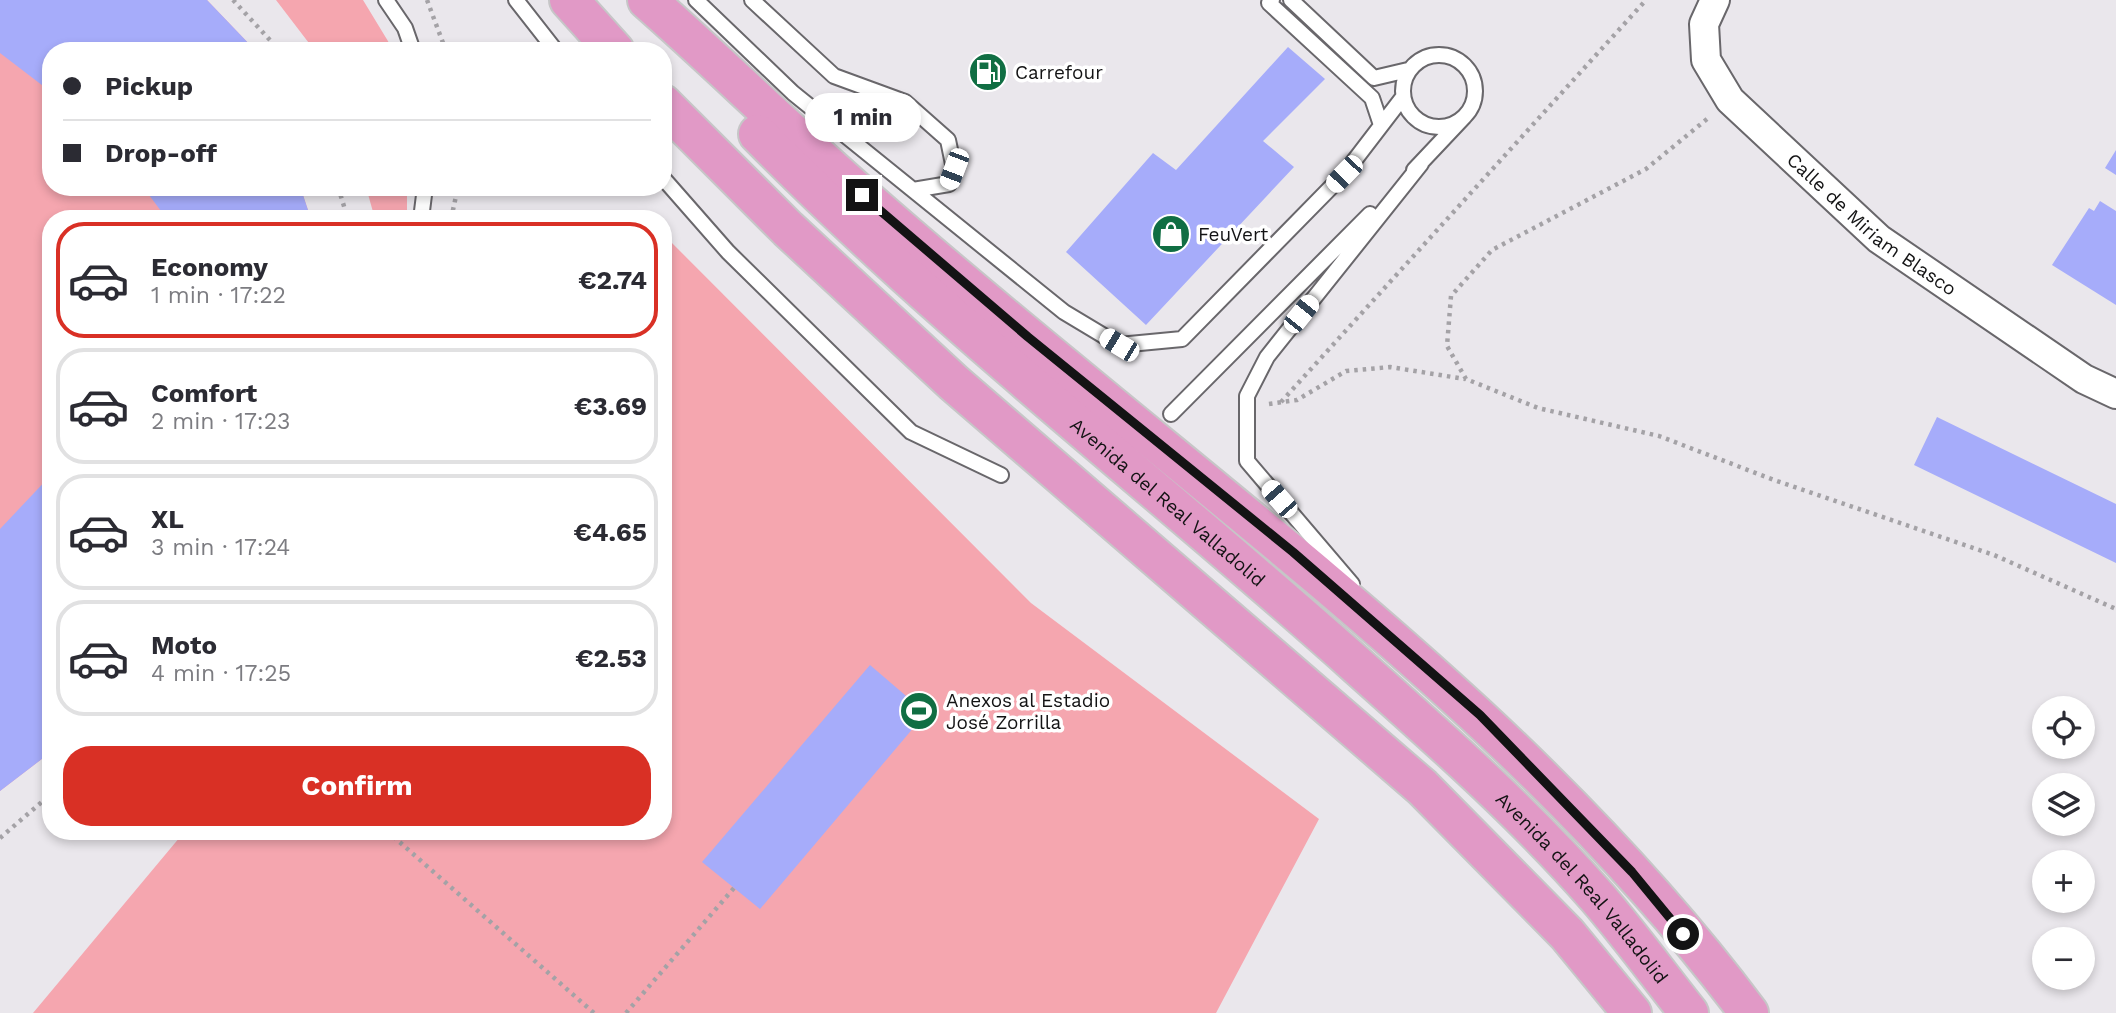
<!DOCTYPE html>
<html lang="en">
<head>
<meta charset="utf-8">
<style>
  :root { --surface:#fff; --page:#f7f7f7; --text:#2b2b33; --muted:#7c7c81; --line:#e1e1e2; --accent:#d93025 }
  body { margin:0; font-family:"Work Sans",sans-serif; background:var(--page); color:var(--text); height:100vh; display:flex; flex-direction:column; font-size:26px; white-space:nowrap }
  * { box-sizing:border-box; margin:0 }
  p { font-size:23px; color:var(--muted) }
  .icon { flex:none; width:38px; height:38px; fill:none; stroke:currentColor; stroke-width:2; stroke-linecap:round; stroke-linejoin:round }
  .map { position:relative; flex:1; overflow:hidden }
  .panel { position:absolute; left:42px; top:210px; width:630px; height:630px; display:flex; flex-direction:column; background:var(--surface); border-radius:28px; box-shadow:0 4px 10px #0003 }
  .panel>* { flex:none }
  .guide { position:absolute; left:42px; top:42px; width:630px; height:154px; border-radius:28px; box-shadow:0 4px 10px #0003; display:grid; align-content:center; height:154px; padding:0 21px; background:var(--surface) }
  .buttons { position:absolute; left:2032px; top:696px; display:grid; gap:14px }
  .buttons a { display:grid; place-items:center; width:63px; height:63px; border-radius:50%; background:var(--surface); box-shadow:0 4px 10px #0003; font-size:35px }
  .end { position:absolute; width:32px; height:32px; margin:-16px; border:9px solid #131314; background:#fff; box-shadow:0 0 0 4px #fff }
  .from { border-radius:50% }
  .bubble { position:absolute; height:49px; border-radius:24px; background:var(--surface); box-shadow:0 4px 10px #0003; font-size:23px; font-weight:700; line-height:49px; text-align:center }
  .car { position:absolute; width:21px; height:42px; margin:-21px -10px; border-radius:9px; box-shadow:0 0 5px 2px #0007; background:linear-gradient(#fff 24%,#345 0 40%,#fff 0 76%,#345 0 86%,#fff 0) }
  .guide b { display:flex; align-items:center; gap:24px; height:66px; font-size:26px }
  .guide b+b { border-top:2px solid var(--line) }
  .guide i { width:18px; height:18px; background:var(--text) }
  ul { padding:12px 0 0; list-style:none }
  li { display:flex; align-items:center; gap:21px; height:116px; margin:0 14px 10px; padding:0 7px; border:4px solid var(--line); border-radius:28px }
  li div { flex:1 }
  li b { display:block; font-size:26px }
  li em { font-style:normal; font-weight:700 }
  li.on { border-color:var(--accent) }
  li>.icon { width:63px; height:63px; stroke-width:1.5 }
  .action { display:flex; gap:14px; margin-top:auto; padding:14px 21px }
  .action a { flex:1; height:80px; border-radius:28px; background:var(--accent); color:#fff; font-size:28px; font-weight:700; line-height:80px; text-align:center }
  .map>svg:first-child { display:block }
</style>
</head>
<body>
<div class="map">
<svg width="2116" height="1013" viewBox="0 0 2116 1013">
  <rect width="100%" height="100%" fill="#eae7ec"/>
  <path fill="#f5a6af" d="M0,0H207L253,48L250,51H51V187H312L302,192L311,219H51V752L0,791Z
    M276,0H363L394,51H315Z
    M366,187H407V219H375Z
    M663,234L1031,603L1319,819L1216,1013H33L185,831H663Z"/>
  <path fill="#a6acfa" d="M0,0H207L253,48L250,51H51V92L0,53Z
    M1288,47L1325,79L1263,141L1294,167L1146,325L1066,252L1153,153L1176,170Z
    M2116,150V175L2105,168Z
    M143,187H312L302,192L311,219H167Z
    M2100,201L2116,211V305L2052,265L2089,208L2094,211Z
    M1937,417L2116,504V563L1914,465Z
    M51,475V752L0,791V529Z
    M870,665L926,713L760,909L702,862Z"/>
  <g fill="none" stroke-linecap="round" stroke-linejoin="round">
    <defs>
      <path id="lane" d="M386,0L405,28L413,51
        M516,0L556,51
        M696,0L793,93L1064,312L1119,345L1182,339L1344,174L1403,97
        M752,0L834,76L905,102L948,140L954,169L949,184L913,190
        M1272,0L1269,3L1372,98L1381,125
        M1291,0L1374,78L1408,70
        M1403 91a36 36 0 1 1 72 0a36 36 0 1 1-72 0Z
        M1414,170L1464,117
        M663,178L728,252L911,432L1001,475
        M421,219L425,187
        M1171,414L1370,214
        M1352,584L1247,461V396L1267,357L1421,164"/>
      <g id="street">
        <path id="s1" d="M1715,0L1704,24L1706,60L1730,100L1879,239L2084,379L2116,394"/>
      </g>
      <g id="highway">
        <path d="M569,0L615,51"/>
        <path d="M647,0C713,58 776,120 842,178C917,245 994,309 1072,373C1311,571 1561,761 1749,1013"/>
        <path d="M663,104L788,229L954,383L1422,787L1567,934L1632,1013"/>
        <path id="s2" d="M758,134C944,323 1154,484 1351,660C1436,736 1522,811 1597,897C1629,934 1658,974 1689,1013"/>
      </g>
    </defs>
    <use href="#lane" stroke="#69676b" stroke-width="18"/>
    <use href="#street" stroke="#69676b" stroke-width="32"/>
    <use href="#highway" stroke="#c6c6c7" stroke-width="42"/>
    <path stroke="#a4a2a6" stroke-width="4.5" stroke-dasharray="3.5 5" stroke-linecap="butt" d="M233,0L280,51
      M427,0L446,51
      M1707,119L1646,169L1492,250L1451,296L1447,346L1466,379L1538,408L1659,436L1774,480L1994,555L2116,609
      M338,187L348,219
      M451,219L458,187
      M1281,402L1646,0
      M1269,404L1297,400L1346,371L1390,367L1465,379
      M387,831L594,1013
      M0,838L51,794
      M626,1013L734,888"/>
    <use href="#lane" stroke="#fff" stroke-width="14"/>
    <use href="#street" stroke="#fff" stroke-width="28"/>
    <use href="#highway" stroke="#e199c6" stroke-width="38"/>
  </g>
  <g fill="none" stroke-linecap="round" stroke-linejoin="round">
    <path stroke="#131314" stroke-width="9" d="M862,195L1028,337L1293,552L1480,715L1632,872L1683,934"/>
  </g>
  <defs>
    <symbol id="fuel-disc" viewBox="-11 -11 22 22"><circle r="9.5" fill="#106e43" stroke="#fff"/><path d="M-5.5-6h7V0h2V4h1.3V-2.5L3-4.5l.8-.8L6-3V5H2.5V1h-1V6h-7ZM-4.2-4.7v3.2H.2V-4.7Z" fill="#fff"/></symbol>
    <symbol id="shop-disc" viewBox="-11 -11 22 22"><circle r="9.5" fill="#106e43" stroke="#fff"/><path d="M-5-2.5h2.3a2.7 3.5 0 0 1 5.4 0H5L5.5 6h-11ZM-1.5-2.5h3a1.5 2.3 0 0 0-3 0Z" fill="#fff"/></symbol>
    <symbol id="stadium-disc" viewBox="-11 -11 22 22"><circle r="9.5" fill="#106e43" stroke="#fff"/><path d="M0-5a6.5 5 0 1 0 0 10a6.5 5 0 1 0 0-10ZM-3.5-1.8h7v3.6h-7Z" fill="#fff"/></symbol>
  </defs>
  <g fill-rule="evenodd">
    <use href="#fuel-disc" x="966" y="50" width="44" height="44"/>
    <use href="#shop-disc" x="1149" y="212" width="44" height="44"/>
    <use href="#stadium-disc" x="897" y="689" width="44" height="44"/>
  </g>
  <g text-anchor="middle" dominant-baseline="central" stroke-width="7" stroke-linejoin="round" paint-order="stroke">
    <g font-size="19" fill="#131314" stroke="#fff" text-anchor="start">
      <text x="1015" y="72">Carrefour</text>
      <text x="1198" y="234">FeuVert</text>
      <text x="946" y="700">Anexos al Estadio<tspan x="946" dy="22">José Zorrilla</tspan></text>
    </g>
    <g font-size="19" fill="#131314" stroke="#fff">
      <text stroke="none"><textPath href="#s1" startOffset="298">Calle de Miriam Blasco</textPath></text>
      <text stroke="none"><textPath href="#s2" startOffset="551">Avenida del Real Valladolid</textPath></text>
      <text stroke="none"><textPath href="#s2" startOffset="1118">Avenida del Real Valladolid</textPath></text>
    </g>
  </g>
</svg>
<div class="buttons">
<a><svg class="icon" aria-label="locate" viewBox="0 0 24 24"><circle cx="12" cy="12" r="6"/><path d="M12 2v4M12 18v4M2 12h4M18 12h4"/></svg></a>
<a><svg class="icon" aria-label="layers" viewBox="0 0 24 24"><path d="M12 4l9 5-9 5-9-5zM3 14l9 5 9-5"/></svg></a>
<a>+</a>
<a>−</a>
</div>
<i class="end from" style="left:1683px;top:934px"></i>
<i class="end" style="left:862px;top:195px"></i>
<div class="bubble" style="left:805px;top:93px;width:116px">1 min</div>
<i class="car" style="left:954px;top:169px;rotate:201deg"></i>
<i class="car" style="left:1344px;top:174px;rotate:224deg"></i>
<i class="car" style="left:1301px;top:314px;rotate:39deg"></i>
<i class="car" style="left:1119px;top:345px;rotate:301deg"></i>
<i class="car" style="left:1279px;top:499px;rotate:319deg"></i>
<div class="guide">
<b><i class="from"></i>Pickup</b>
<b><i></i>Drop-off</b>
</div>
<section class="panel">
<ul>
<li class="on"><svg class="icon" aria-label="car" viewBox="0 0 24 24"><path d="M5 17H2v-5l4-1 3-4h7l3 4 3 1v5h-3M9 17h6M6 11h13"/><circle cx="7" cy="17" r="2"/><circle cx="17" cy="17" r="2"/></svg><div><b>Economy</b><p>1 min · 17:22</p></div><em>€2.74</em></li>
<li><svg class="icon" aria-label="car" viewBox="0 0 24 24"><path d="M5 17H2v-5l4-1 3-4h7l3 4 3 1v5h-3M9 17h6M6 11h13"/><circle cx="7" cy="17" r="2"/><circle cx="17" cy="17" r="2"/></svg><div><b>Comfort</b><p>2 min · 17:23</p></div><em>€3.69</em></li>
<li><svg class="icon" aria-label="car" viewBox="0 0 24 24"><path d="M5 17H2v-5l4-1 3-4h7l3 4 3 1v5h-3M9 17h6M6 11h13"/><circle cx="7" cy="17" r="2"/><circle cx="17" cy="17" r="2"/></svg><div><b>XL</b><p>3 min · 17:24</p></div><em>€4.65</em></li>
<li><svg class="icon" aria-label="car" viewBox="0 0 24 24"><path d="M5 17H2v-5l4-1 3-4h7l3 4 3 1v5h-3M9 17h6M6 11h13"/><circle cx="7" cy="17" r="2"/><circle cx="17" cy="17" r="2"/></svg><div><b>Moto</b><p>4 min · 17:25</p></div><em>€2.53</em></li>
</ul>
<div class="action"><a>Confirm</a></div>
</section>
</div>
</body>
</html>
